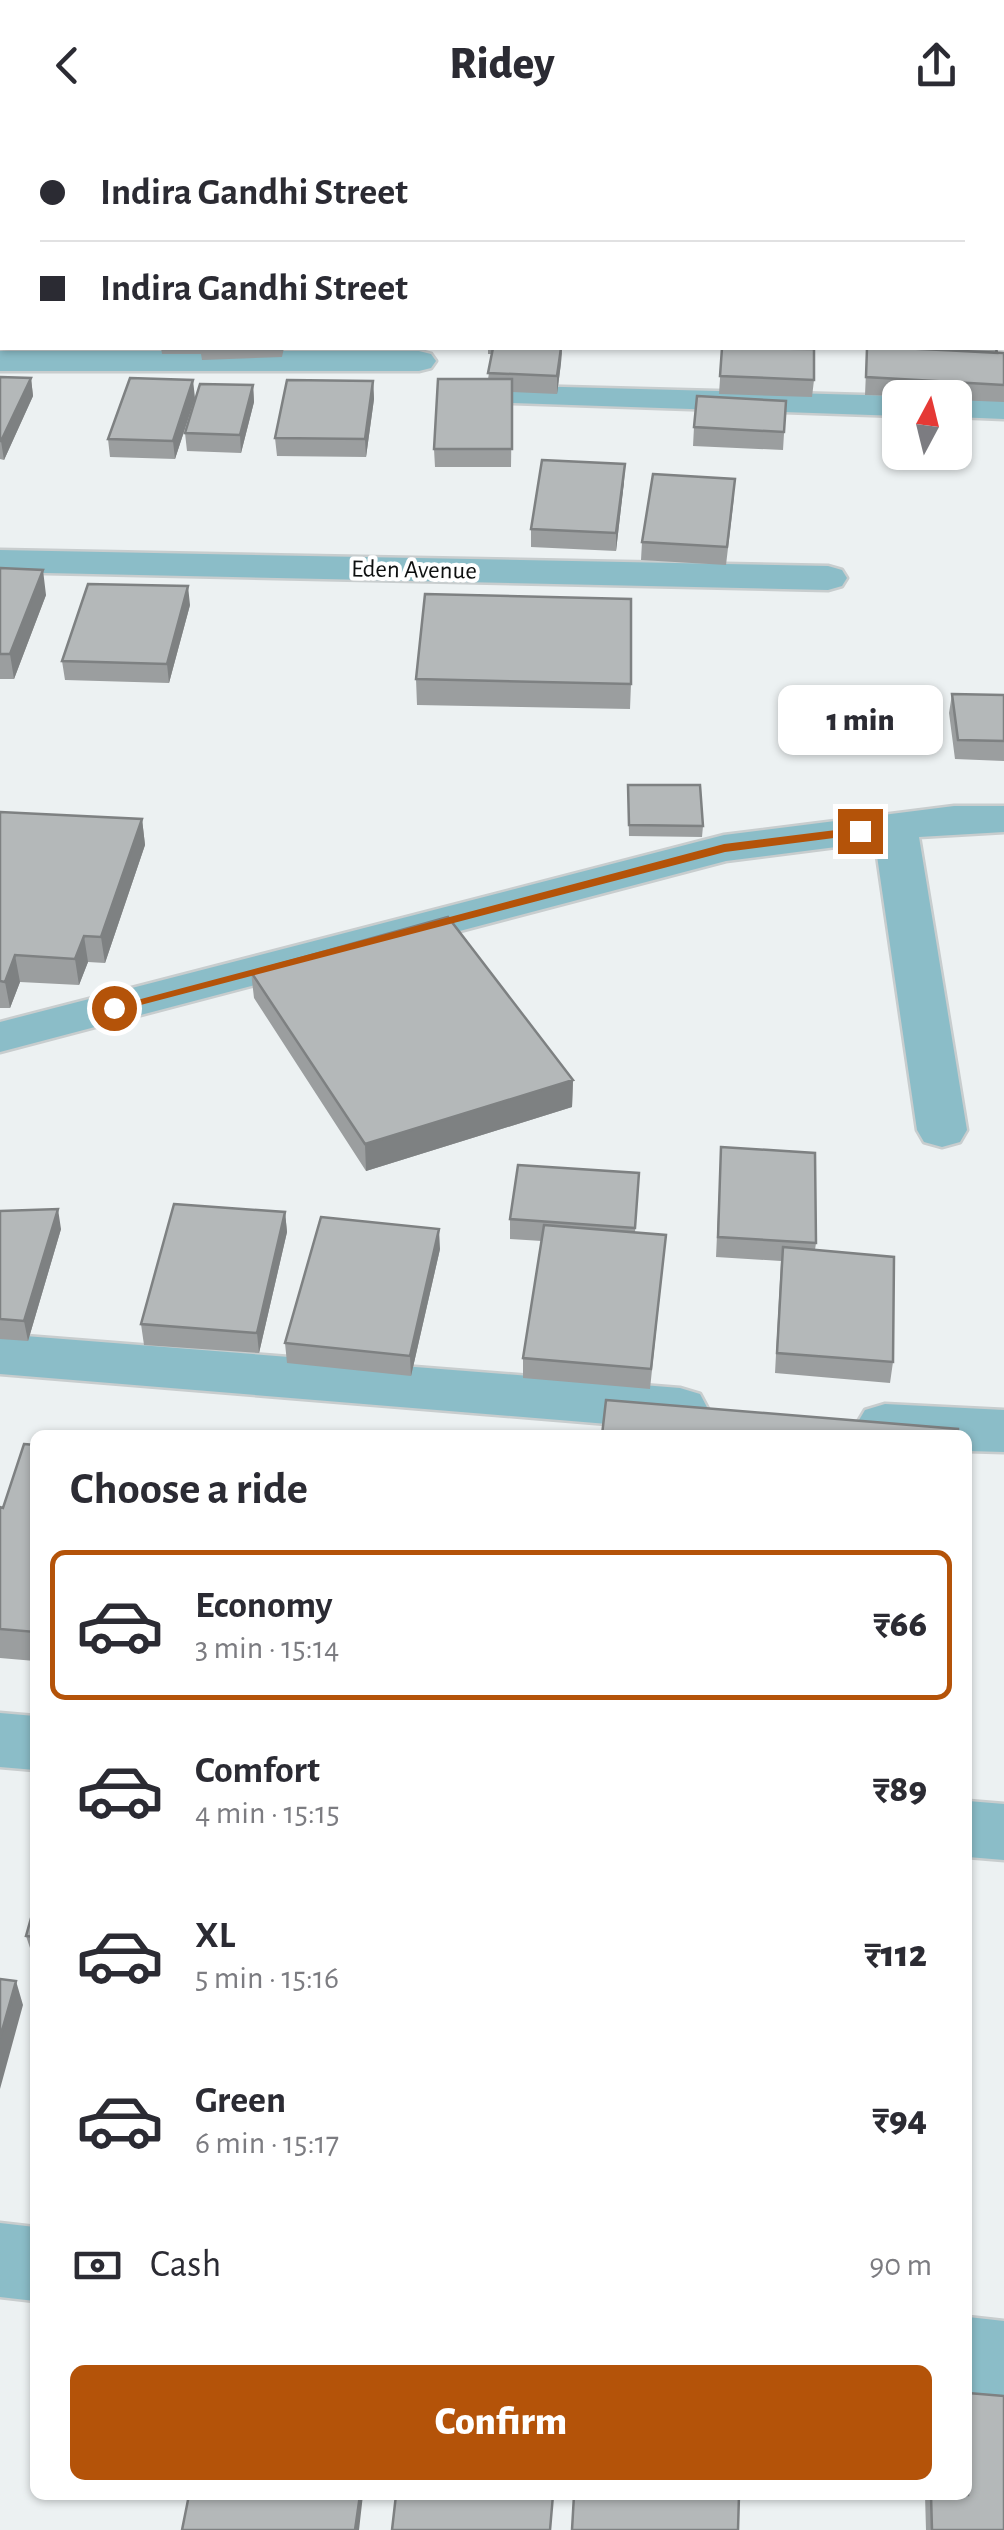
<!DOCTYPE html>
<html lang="en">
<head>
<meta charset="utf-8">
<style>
  :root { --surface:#fff; --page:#f7f7f7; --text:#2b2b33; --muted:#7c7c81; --line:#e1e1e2; --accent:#b45309 }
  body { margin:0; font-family:"Alegreya Sans",sans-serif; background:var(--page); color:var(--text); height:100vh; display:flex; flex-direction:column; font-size:38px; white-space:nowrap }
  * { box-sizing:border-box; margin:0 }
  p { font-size:32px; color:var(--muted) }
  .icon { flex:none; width:55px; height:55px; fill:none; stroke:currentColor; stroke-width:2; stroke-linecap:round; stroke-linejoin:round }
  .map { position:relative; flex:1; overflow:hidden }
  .panel { position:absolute; left:30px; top:1300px; width:942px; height:1070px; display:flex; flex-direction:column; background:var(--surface); border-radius:15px; box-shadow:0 2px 8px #0004 }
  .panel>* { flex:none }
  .top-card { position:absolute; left:0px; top:0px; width:1005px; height:220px; box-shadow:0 2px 8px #0004; display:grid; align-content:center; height:220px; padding:0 40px; background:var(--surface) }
  .needle { width:65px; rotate:7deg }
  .fabs { position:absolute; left:882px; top:250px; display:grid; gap:20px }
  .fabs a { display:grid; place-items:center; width:90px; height:90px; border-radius:15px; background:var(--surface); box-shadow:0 2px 8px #0004; font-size:50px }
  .end { position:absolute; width:45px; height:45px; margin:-22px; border:12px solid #b45309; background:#fff; box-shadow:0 0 0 5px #fff }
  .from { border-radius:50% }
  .bubble { position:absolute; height:70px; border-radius:15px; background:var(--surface); box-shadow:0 2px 8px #0004; font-size:32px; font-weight:800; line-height:70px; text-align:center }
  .top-card b { display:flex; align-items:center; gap:35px; height:95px; font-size:38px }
  .top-card b+b { border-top:2px solid var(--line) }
  .top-card i { width:25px; height:25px; background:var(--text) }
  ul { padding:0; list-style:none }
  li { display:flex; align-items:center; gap:30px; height:150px; margin:0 20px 15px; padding:0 20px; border:5px solid transparent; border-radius:15px }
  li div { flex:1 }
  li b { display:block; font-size:38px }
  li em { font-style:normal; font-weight:800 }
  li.current { border-color:var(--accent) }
  li>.icon { width:90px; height:90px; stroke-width:1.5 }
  h2 { padding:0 40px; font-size:45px; line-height:120px }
  .pay { display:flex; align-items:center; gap:25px; height:110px; padding:0 40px; font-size:38px }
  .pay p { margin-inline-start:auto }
  .button { display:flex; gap:20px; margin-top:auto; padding:20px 40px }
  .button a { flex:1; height:115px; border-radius:15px; background:var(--accent); color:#fff; font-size:40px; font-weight:800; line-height:115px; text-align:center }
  header { display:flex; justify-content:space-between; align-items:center; height:130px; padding:0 40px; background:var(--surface); font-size:45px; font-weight:800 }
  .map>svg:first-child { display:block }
</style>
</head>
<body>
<header><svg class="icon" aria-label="back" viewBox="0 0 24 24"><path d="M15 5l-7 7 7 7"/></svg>Ridey<svg class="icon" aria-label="share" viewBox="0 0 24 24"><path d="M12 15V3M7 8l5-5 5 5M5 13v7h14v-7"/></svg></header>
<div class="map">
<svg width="1004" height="2400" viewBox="0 0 1004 2400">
  <rect width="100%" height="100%" fill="#ecf1f2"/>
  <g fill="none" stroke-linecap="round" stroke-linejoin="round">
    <defs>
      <path id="minor" d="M1002,50H1004V68H1002Z
        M1002,192H1004V212H1002Z
        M0,221H419L431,224L436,231L431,238L419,241H0Z
        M525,256L900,266L908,268H900V286L513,273L508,266L513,259Z
        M955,267L1004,269V289L955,287V268H951Z
        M0,420L828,436L842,440L847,448L842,456L828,460L0,442Z
        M954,676H1004V702L919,707L967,1000L960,1012L942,1017L924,1012L917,1000L875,712L726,731L0,922V892L724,705Z
        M0,1204L680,1258L700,1264L708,1279L700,1294L680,1300L0,1244Z
        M885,1274L1004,1280V1322L968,1321V1305H862L856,1295L865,1280Z
        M0,1583L35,1586V1640L0,1637Z
        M968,1671L1004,1674V1730L968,1727Z
        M0,2093L35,2097V2171L0,2167Z
        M968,2187L1004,2191V2269L968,2264Z"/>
    </defs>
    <use href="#minor" stroke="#c8cdce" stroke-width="5"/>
    <use href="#minor" fill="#8bbdc8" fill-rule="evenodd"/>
  </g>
  <path fill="#9b9e9f" d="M852,0H1004V52H1002V2H853Z
    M0,59H2V139H0Z
    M161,218H284L282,227L202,230L201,224H162Z
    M488,218H562L561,233L557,264L512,262L511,337H435L434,319L488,249L492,224H488Z
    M722,218L814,250L812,267L719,264Z
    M867,218L940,220L939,218H996L997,223H1004V272L955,270V268L865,265Z
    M0,247L31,248L33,266L4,330L0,329Z
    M373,251L374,269L366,327L277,326L275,308Z
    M253,255L254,272L241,323L187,321L185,303Z
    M195,268L175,329L110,327L108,309Z
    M786,271L783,320L693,316L694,297Z
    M624,352L616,421L531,417V399Z
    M734,367L726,435L641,430L642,412Z
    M0,438L46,465L14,549H0Z
    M190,475L169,553L65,550L62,531Z
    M416,549L631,554L630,579L417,575Z
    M952,564L1004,565V631L955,629L949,583Z
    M628,666L703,696L702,707L629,706Z
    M0,682L142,689L145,715L105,833L88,832L79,855L20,852L10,878H0Z
    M251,842L573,950L572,977L366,1041L254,868Z
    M721,1017L816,1113L815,1120L893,1232L890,1253L775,1243L781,1131L716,1127Z
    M639,1043L635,1102L664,1125L650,1259L523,1248V1228L542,1111L510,1109V1089Z
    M0,1081L61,1099L28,1211L0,1209Z
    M285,1082L287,1102L259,1223L144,1215L141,1194Z
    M440,1119L411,1246L287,1233L285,1213Z
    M35,1315V1531L0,1528V1377L3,1378Z
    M35,1774V1825L32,1824L26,1806Z
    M925,2365H968L1004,2400H926Z"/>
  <path fill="#7e8182" d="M3,0H6L7,2H2V23L0,29V8Z
    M562,218L561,233L557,264V246Z
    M31,248L33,266L4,330L1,311Z
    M193,250L195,268L175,329L173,311Z
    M373,251L374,269L366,327L365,309Z
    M253,255L254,272L241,323L240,305Z
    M625,334L624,352L616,421V403Z
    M43,440L46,465L14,549L10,524Z
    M188,456L190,475L169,553L167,534Z
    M142,689L145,715L105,833L101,807Z
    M84,806L88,832L79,855L75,829Z
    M15,825L20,852L10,878L5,852Z
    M573,950L572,977L366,1041L365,1014Z
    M58,1079L61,1099L28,1211L24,1191Z
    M285,1082L287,1102L259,1223L257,1203Z
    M439,1099L440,1119L411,1246L410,1226Z
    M16,1851L23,1875L0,1959V1908Z
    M360,2365H363L359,2400H355Z"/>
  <path fill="#b4b8b9" stroke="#7e8182" stroke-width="2.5" d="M34,0H145V2H33Z
    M226,0H366V2H225Z
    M402,0H485V2H402Z
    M596,0H671V2H596Z
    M859,0H936L937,2H860Z
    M943,0H1004V35H1002V2H944Z
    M0,59H2V117H0Z
    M1002,75L1004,76V119L1002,114Z
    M493,218H561L557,246L488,243Z
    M722,218L814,219V250L720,246Z
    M867,218H900L1004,223V255L866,247Z
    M942,218H996L997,223L943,220Z
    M0,247L31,248L1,311H0Z
    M130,248L193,250L173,311L108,309Z
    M438,249H512V319H434Z
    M287,250L373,251L365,309L275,308Z
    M200,254L253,255L240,305L185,303Z
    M697,266L786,271L784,302L694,297Z
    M542,330L625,334L616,403L531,399Z
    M653,344L735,349L727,417L642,412Z
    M0,438L43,440L10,524H0Z
    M88,454L188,456L167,534L62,531Z
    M425,464L631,469V554L416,549Z
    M952,564L1004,565V611L958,610Z
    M628,655H700L703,696L629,695Z
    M0,682L142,689L101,807L84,806L75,829L15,825L5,852L0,851Z
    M448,787L573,950L365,1014L251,842Z
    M721,1017L815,1023L816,1113L718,1107Z
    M518,1035L639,1043L635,1098L510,1089Z
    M174,1074L285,1082L257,1203L141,1194Z
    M58,1079L24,1191L0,1189V1081Z
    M321,1087L439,1099L410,1226L285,1213Z
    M544,1095L666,1105L651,1239L523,1228Z
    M783,1117L894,1127L893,1232L777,1223Z
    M606,1270L958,1299V1305H602Z
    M24,1314L35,1315V1502L0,1499V1377L3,1378Z
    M35,1774V1807L26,1806Z
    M0,1849L16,1851L0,1908Z
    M968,2263L1004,2266V2400H932L931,2365H968Z
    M189,2365H360L355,2400H182Z
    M396,2365H553L550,2400H392Z
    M574,2365H739L738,2400H572Z"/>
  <path fill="#b45309" d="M860,697L865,698V704L725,722L114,882L107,878L724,714Z"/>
  <g text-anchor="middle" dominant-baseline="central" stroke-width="8" stroke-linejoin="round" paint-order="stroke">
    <g font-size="25" fill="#0d0f0f" stroke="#fff">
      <text transform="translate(414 440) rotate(1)">Eden Avenue</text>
    </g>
  </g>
</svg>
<div class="fabs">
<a><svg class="needle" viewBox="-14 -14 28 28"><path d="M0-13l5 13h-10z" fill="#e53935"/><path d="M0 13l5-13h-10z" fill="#7c7c81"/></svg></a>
</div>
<i class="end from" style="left:114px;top:878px"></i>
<i class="end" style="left:860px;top:701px"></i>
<div class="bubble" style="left:778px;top:555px;width:165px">1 min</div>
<div class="top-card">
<b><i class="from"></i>Indira Gandhi Street</b>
<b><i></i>Indira Gandhi Street</b>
</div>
<section class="panel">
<h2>Choose a ride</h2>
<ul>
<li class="current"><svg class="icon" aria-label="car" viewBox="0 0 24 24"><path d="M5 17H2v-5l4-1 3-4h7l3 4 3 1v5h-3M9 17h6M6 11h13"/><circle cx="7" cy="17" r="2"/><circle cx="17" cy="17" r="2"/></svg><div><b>Economy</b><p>3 min · 15:14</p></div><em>₹66</em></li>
<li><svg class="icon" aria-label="car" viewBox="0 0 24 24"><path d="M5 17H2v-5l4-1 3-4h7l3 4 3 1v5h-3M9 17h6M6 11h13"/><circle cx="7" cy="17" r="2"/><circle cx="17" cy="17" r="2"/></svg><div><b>Comfort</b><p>4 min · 15:15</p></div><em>₹89</em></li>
<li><svg class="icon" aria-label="car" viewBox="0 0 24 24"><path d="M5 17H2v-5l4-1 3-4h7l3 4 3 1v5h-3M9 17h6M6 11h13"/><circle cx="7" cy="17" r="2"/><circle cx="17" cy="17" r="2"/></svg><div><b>XL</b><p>5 min · 15:16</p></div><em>₹112</em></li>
<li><svg class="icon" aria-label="car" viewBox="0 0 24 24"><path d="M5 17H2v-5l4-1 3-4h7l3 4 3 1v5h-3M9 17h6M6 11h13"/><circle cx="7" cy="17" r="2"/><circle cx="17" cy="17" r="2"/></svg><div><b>Green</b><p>6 min · 15:17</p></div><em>₹94</em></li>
</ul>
<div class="pay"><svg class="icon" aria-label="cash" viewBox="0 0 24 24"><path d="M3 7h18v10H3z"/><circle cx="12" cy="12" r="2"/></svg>Cash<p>90 m</p></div>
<div class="button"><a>Confirm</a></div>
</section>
</div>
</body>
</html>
